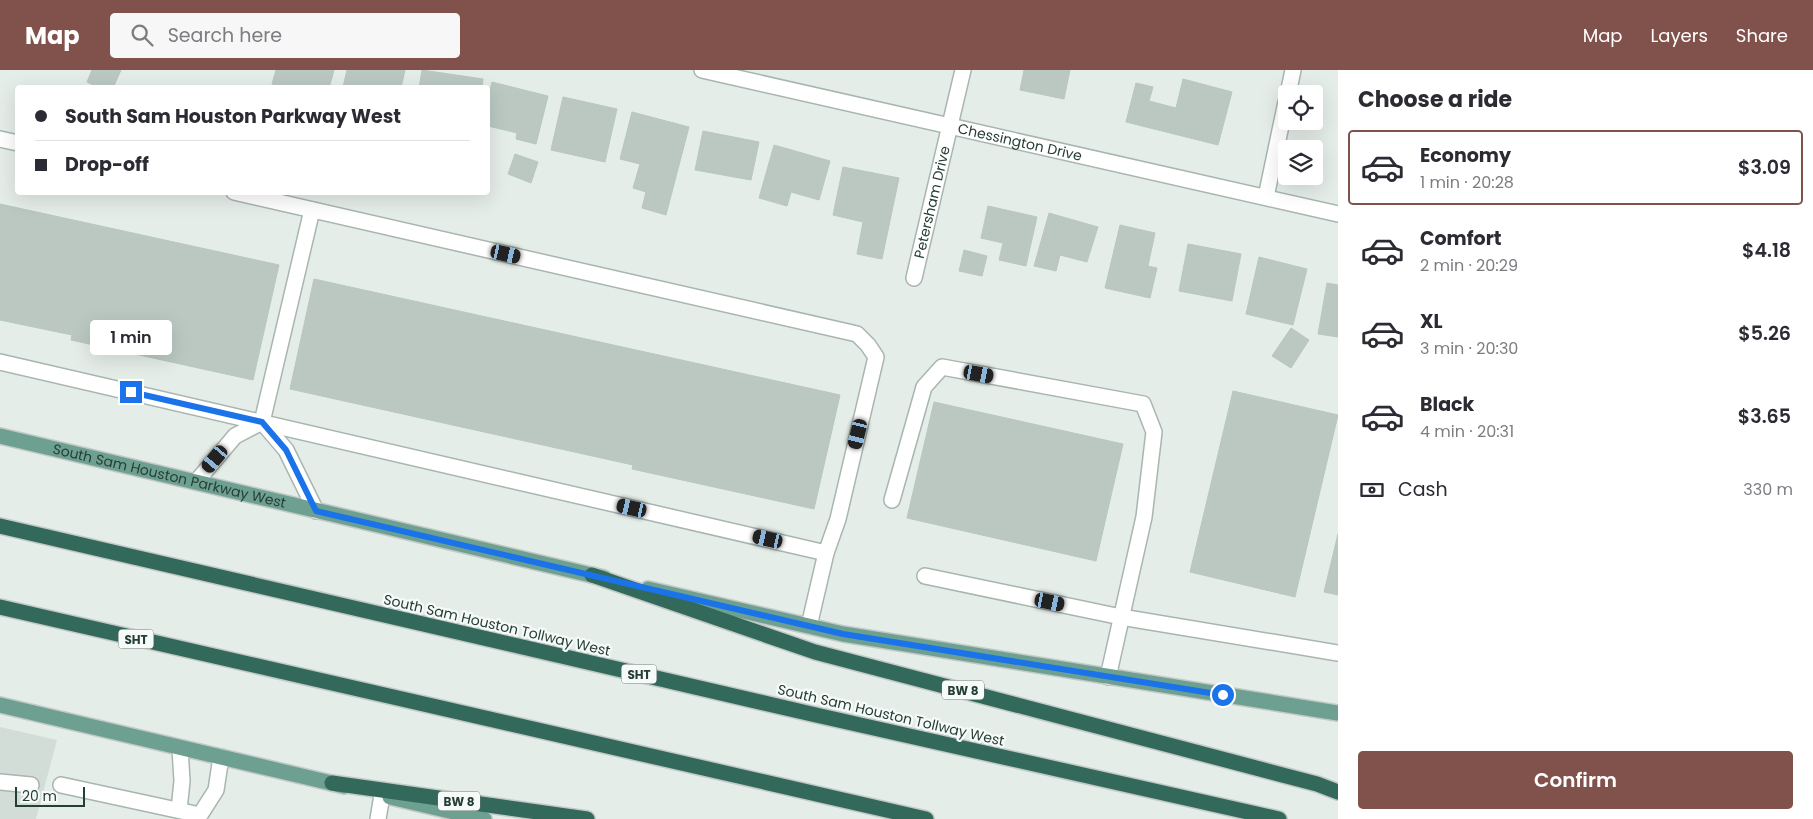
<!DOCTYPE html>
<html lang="en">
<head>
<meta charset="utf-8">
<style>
  :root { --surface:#fff; --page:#f7f7f7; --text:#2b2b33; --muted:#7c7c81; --line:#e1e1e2; --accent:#80524b }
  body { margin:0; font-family:Poppins,sans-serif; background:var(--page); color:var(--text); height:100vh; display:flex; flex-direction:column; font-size:19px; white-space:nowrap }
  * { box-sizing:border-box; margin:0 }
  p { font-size:16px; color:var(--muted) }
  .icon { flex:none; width:28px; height:28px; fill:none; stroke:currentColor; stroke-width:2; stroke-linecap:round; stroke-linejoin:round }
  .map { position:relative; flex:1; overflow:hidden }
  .details { display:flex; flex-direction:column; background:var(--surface); width:475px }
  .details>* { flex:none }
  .hud { position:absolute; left:15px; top:15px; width:475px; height:110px; border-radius:5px; box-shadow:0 5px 20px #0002; display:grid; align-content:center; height:110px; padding:0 20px; background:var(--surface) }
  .fabs { position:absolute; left:1278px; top:15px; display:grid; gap:10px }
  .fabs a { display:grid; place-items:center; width:45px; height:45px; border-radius:5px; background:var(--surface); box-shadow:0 5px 20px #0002; font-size:25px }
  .scale { position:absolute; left:15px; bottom:12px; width:70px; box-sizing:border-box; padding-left:5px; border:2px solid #253e36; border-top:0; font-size:14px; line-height:18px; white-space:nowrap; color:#253e36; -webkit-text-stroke:4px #f6faf8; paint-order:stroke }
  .end { position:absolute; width:22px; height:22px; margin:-11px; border:6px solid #1a73e8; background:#fff; box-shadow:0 0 0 2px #fff }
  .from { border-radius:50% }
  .bubble { position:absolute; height:35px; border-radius:5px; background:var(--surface); box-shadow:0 5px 20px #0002; font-size:16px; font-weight:600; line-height:35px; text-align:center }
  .car { position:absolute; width:15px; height:30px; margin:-15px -8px; border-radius:6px; box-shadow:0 0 4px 1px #0007; background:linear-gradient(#222 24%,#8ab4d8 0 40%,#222 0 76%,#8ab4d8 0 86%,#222 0) }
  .hud b { display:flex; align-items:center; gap:18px; height:48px; font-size:19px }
  .hud b+b { border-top:1px solid var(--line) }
  .hud i { width:12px; height:12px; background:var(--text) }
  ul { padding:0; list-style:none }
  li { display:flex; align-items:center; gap:15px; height:75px; margin:0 10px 8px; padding:0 10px; border:2px solid transparent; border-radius:5px }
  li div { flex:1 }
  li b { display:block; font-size:19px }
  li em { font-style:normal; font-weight:600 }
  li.on { border-color:var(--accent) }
  li>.icon { width:45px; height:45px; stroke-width:1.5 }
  h2 { padding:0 20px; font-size:22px; line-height:60px }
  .pay { display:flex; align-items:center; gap:12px; height:55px; padding:0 20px; font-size:19px }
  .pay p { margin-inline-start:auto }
  .button { display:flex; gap:10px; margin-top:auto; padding:10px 20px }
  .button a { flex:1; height:58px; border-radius:5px; background:var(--accent); color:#fff; font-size:20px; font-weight:600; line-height:58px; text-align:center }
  header { display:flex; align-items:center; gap:30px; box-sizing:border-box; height:70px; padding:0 25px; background:var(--accent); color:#fff }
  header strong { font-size:24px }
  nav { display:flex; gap:28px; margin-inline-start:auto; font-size:18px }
  .search { width:350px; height:45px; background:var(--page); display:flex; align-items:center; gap:12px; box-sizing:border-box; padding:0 18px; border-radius:5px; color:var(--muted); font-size:19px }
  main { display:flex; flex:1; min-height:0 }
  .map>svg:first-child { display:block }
</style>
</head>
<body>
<header>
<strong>Map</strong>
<div class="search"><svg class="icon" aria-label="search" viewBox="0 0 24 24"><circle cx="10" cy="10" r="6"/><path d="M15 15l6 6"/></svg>Search here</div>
<nav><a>Map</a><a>Layers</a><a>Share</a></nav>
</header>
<main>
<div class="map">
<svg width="1338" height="749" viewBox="0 0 1338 749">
  <rect width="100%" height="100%" fill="#e5ede9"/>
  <path fill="#d3ddd8" d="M0,657L57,670L36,749H0Z"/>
  <path fill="#bbc8c2" stroke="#b8c7c0" d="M92,0H121L113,18H99L87,12Z
    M276,0H334L329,18H287L272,14Z
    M347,0H405L401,18H347L343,17Z
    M422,0L483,9L482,18H419Z
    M1024,0H1070L1064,29L1020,20Z
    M1183,9L1232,22L1218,75L1126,52L1136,13L1153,17L1149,31L1176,38Z
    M492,12L548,26L536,74L516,69L517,63L488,56V30Z
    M563,27L617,39L605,92L551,80Z
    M632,42L689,57L666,145L642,138L646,122L633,118L640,94L620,89Z
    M703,61L759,72L751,110L695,100Z
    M774,75L830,91L819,130L791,122L787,136L759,128Z
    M515,84L538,92L531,113L508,104Z
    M843,97L899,108L882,189L857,184L863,152L833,145Z
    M0,134L279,195L253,310L71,270L72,265L0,250Z
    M988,136L1037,147L1026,196L999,190L1003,173L981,168Z
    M1049,143L1098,157L1087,192L1060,185L1056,201L1034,196Z
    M1120,155L1155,163L1148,196L1157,198L1150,228L1105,218Z
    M1188,174L1241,184L1232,231L1179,221Z
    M964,180L987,186L982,206L959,201Z
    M1259,187L1307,199L1293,255L1246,244Z
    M314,209L840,325L814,439L632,399L633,395L290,319Z
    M1327,213L1338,215V267L1318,264Z
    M1291,258L1309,270L1291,298L1272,286Z
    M1233,321L1338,345L1295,527L1190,502Z
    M934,332L1123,374L1096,491L907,448Z
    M1338,464V525L1324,522Z"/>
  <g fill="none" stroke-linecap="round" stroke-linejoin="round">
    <defs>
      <g id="minor">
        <path id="s1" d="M702,0L1338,144"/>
        <path d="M1288,24L1293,0"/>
        <path d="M0,69L18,73"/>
        <path d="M234,122L857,264L868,275L876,287L838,449L826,483L809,556"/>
        <path d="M1266,127L1286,32"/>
        <path id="s2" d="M914,208L963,0"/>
        <path d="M0,292L826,483"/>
        <path d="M262,352L312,140"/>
        <path d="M262,352L286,380L316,441"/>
        <path d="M196,412L235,366L262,352"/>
        <path d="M892,430L924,317L942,297L1143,334L1154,362L1144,447L1108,607"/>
        <path d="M925,506L1121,547L1338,583"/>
        <path d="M0,712L31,715"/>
        <path d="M61,715L200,745L216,720L221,687"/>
        <path d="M179,740L182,711L180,678"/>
        <path d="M378,749L382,725"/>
      </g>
      <g id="major">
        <path id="s3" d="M0,366L604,508"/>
        <path d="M648,519L843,564L1338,643"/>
        <path d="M0,635L344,716"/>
        <path d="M390,727L484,749"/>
      </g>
      <path id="highway" d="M0,456L816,645L1279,749
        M592,505L815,582L1317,714L1338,722
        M0,537L926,749
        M332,713L587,749"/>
    </defs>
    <use href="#minor" stroke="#a8b5b0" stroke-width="18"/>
    <use href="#major" stroke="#c2c9c7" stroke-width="18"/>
    <use href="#highway" stroke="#c2c9c7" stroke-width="18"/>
    <use href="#minor" stroke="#fff" stroke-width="15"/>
    <use href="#major" stroke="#6da090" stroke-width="15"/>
    <use href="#highway" stroke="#33695b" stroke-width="15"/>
  </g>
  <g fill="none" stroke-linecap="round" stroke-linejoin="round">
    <path stroke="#1a73e8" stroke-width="6" d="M131,322L262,352L286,380L316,441L843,564L1223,625"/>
  </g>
  <g text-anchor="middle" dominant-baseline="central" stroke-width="4.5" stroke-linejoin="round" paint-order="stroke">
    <g fill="#f6faf8" stroke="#647670" stroke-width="1">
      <rect x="118.5" y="559.5" width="35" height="19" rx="4"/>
      <rect x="621.5" y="594.5" width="35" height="19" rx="4"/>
      <rect x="942" y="610.5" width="42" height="19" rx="4"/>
      <rect x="438" y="721.5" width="42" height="19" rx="4"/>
    </g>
    <g font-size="12" font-weight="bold" fill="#253e36">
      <text x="136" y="569">SHT</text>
      <text x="639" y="604">SHT</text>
      <text x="963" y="620">BW 8</text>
      <text x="459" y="731">BW 8</text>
    </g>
    <g font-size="14" fill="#253e36" stroke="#f6faf8">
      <text stroke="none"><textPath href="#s1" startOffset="326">Chessington Drive</textPath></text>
      <text stroke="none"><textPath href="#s2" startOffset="78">Petersham Drive</textPath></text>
      <text stroke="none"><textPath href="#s3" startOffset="174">South Sam Houston Parkway West</textPath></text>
      <text transform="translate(497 555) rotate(13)">South Sam Houston Tollway West</text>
      <text transform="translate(891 645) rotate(13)">South Sam Houston Tollway West</text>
    </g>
  </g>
</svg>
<div class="fabs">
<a><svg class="icon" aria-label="locate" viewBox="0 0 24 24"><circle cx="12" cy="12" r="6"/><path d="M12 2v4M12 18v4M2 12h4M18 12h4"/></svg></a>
<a><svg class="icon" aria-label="layers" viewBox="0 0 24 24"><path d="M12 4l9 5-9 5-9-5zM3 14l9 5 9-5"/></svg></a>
</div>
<div class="scale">20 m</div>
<i class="end from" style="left:1223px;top:625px"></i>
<i class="end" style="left:131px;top:322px"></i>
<div class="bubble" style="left:90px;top:250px;width:82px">1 min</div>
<i class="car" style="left:506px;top:184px;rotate:103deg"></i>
<i class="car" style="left:979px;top:304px;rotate:101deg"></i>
<i class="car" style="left:858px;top:364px;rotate:194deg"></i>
<i class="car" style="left:215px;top:389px;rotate:220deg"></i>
<i class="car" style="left:632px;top:438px;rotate:283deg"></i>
<i class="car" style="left:768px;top:469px;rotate:283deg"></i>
<i class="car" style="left:1050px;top:532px;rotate:102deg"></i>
<div class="hud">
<b><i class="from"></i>South Sam Houston Parkway West</b>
<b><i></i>Drop-off</b>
</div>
</div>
<section class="details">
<h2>Choose a ride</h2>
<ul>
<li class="on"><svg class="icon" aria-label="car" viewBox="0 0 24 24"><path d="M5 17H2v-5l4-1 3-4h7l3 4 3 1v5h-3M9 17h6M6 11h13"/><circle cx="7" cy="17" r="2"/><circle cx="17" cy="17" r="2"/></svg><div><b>Economy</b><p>1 min · 20:28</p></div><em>$3.09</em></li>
<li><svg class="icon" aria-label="car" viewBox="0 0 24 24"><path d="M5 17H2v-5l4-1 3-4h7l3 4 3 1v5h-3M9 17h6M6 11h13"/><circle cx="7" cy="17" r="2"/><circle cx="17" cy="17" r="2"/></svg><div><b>Comfort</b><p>2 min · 20:29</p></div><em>$4.18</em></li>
<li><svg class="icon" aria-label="car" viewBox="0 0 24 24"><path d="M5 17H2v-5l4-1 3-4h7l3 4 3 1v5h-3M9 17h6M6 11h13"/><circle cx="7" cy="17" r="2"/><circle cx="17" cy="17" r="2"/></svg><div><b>XL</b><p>3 min · 20:30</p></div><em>$5.26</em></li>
<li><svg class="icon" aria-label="car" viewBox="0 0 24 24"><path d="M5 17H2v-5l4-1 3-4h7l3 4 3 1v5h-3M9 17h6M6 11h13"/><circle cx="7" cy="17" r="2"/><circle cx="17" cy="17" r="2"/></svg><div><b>Black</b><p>4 min · 20:31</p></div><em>$3.65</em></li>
</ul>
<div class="pay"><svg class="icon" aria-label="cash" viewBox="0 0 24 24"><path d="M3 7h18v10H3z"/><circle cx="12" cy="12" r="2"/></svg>Cash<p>330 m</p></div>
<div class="button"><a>Confirm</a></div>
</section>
</main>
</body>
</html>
